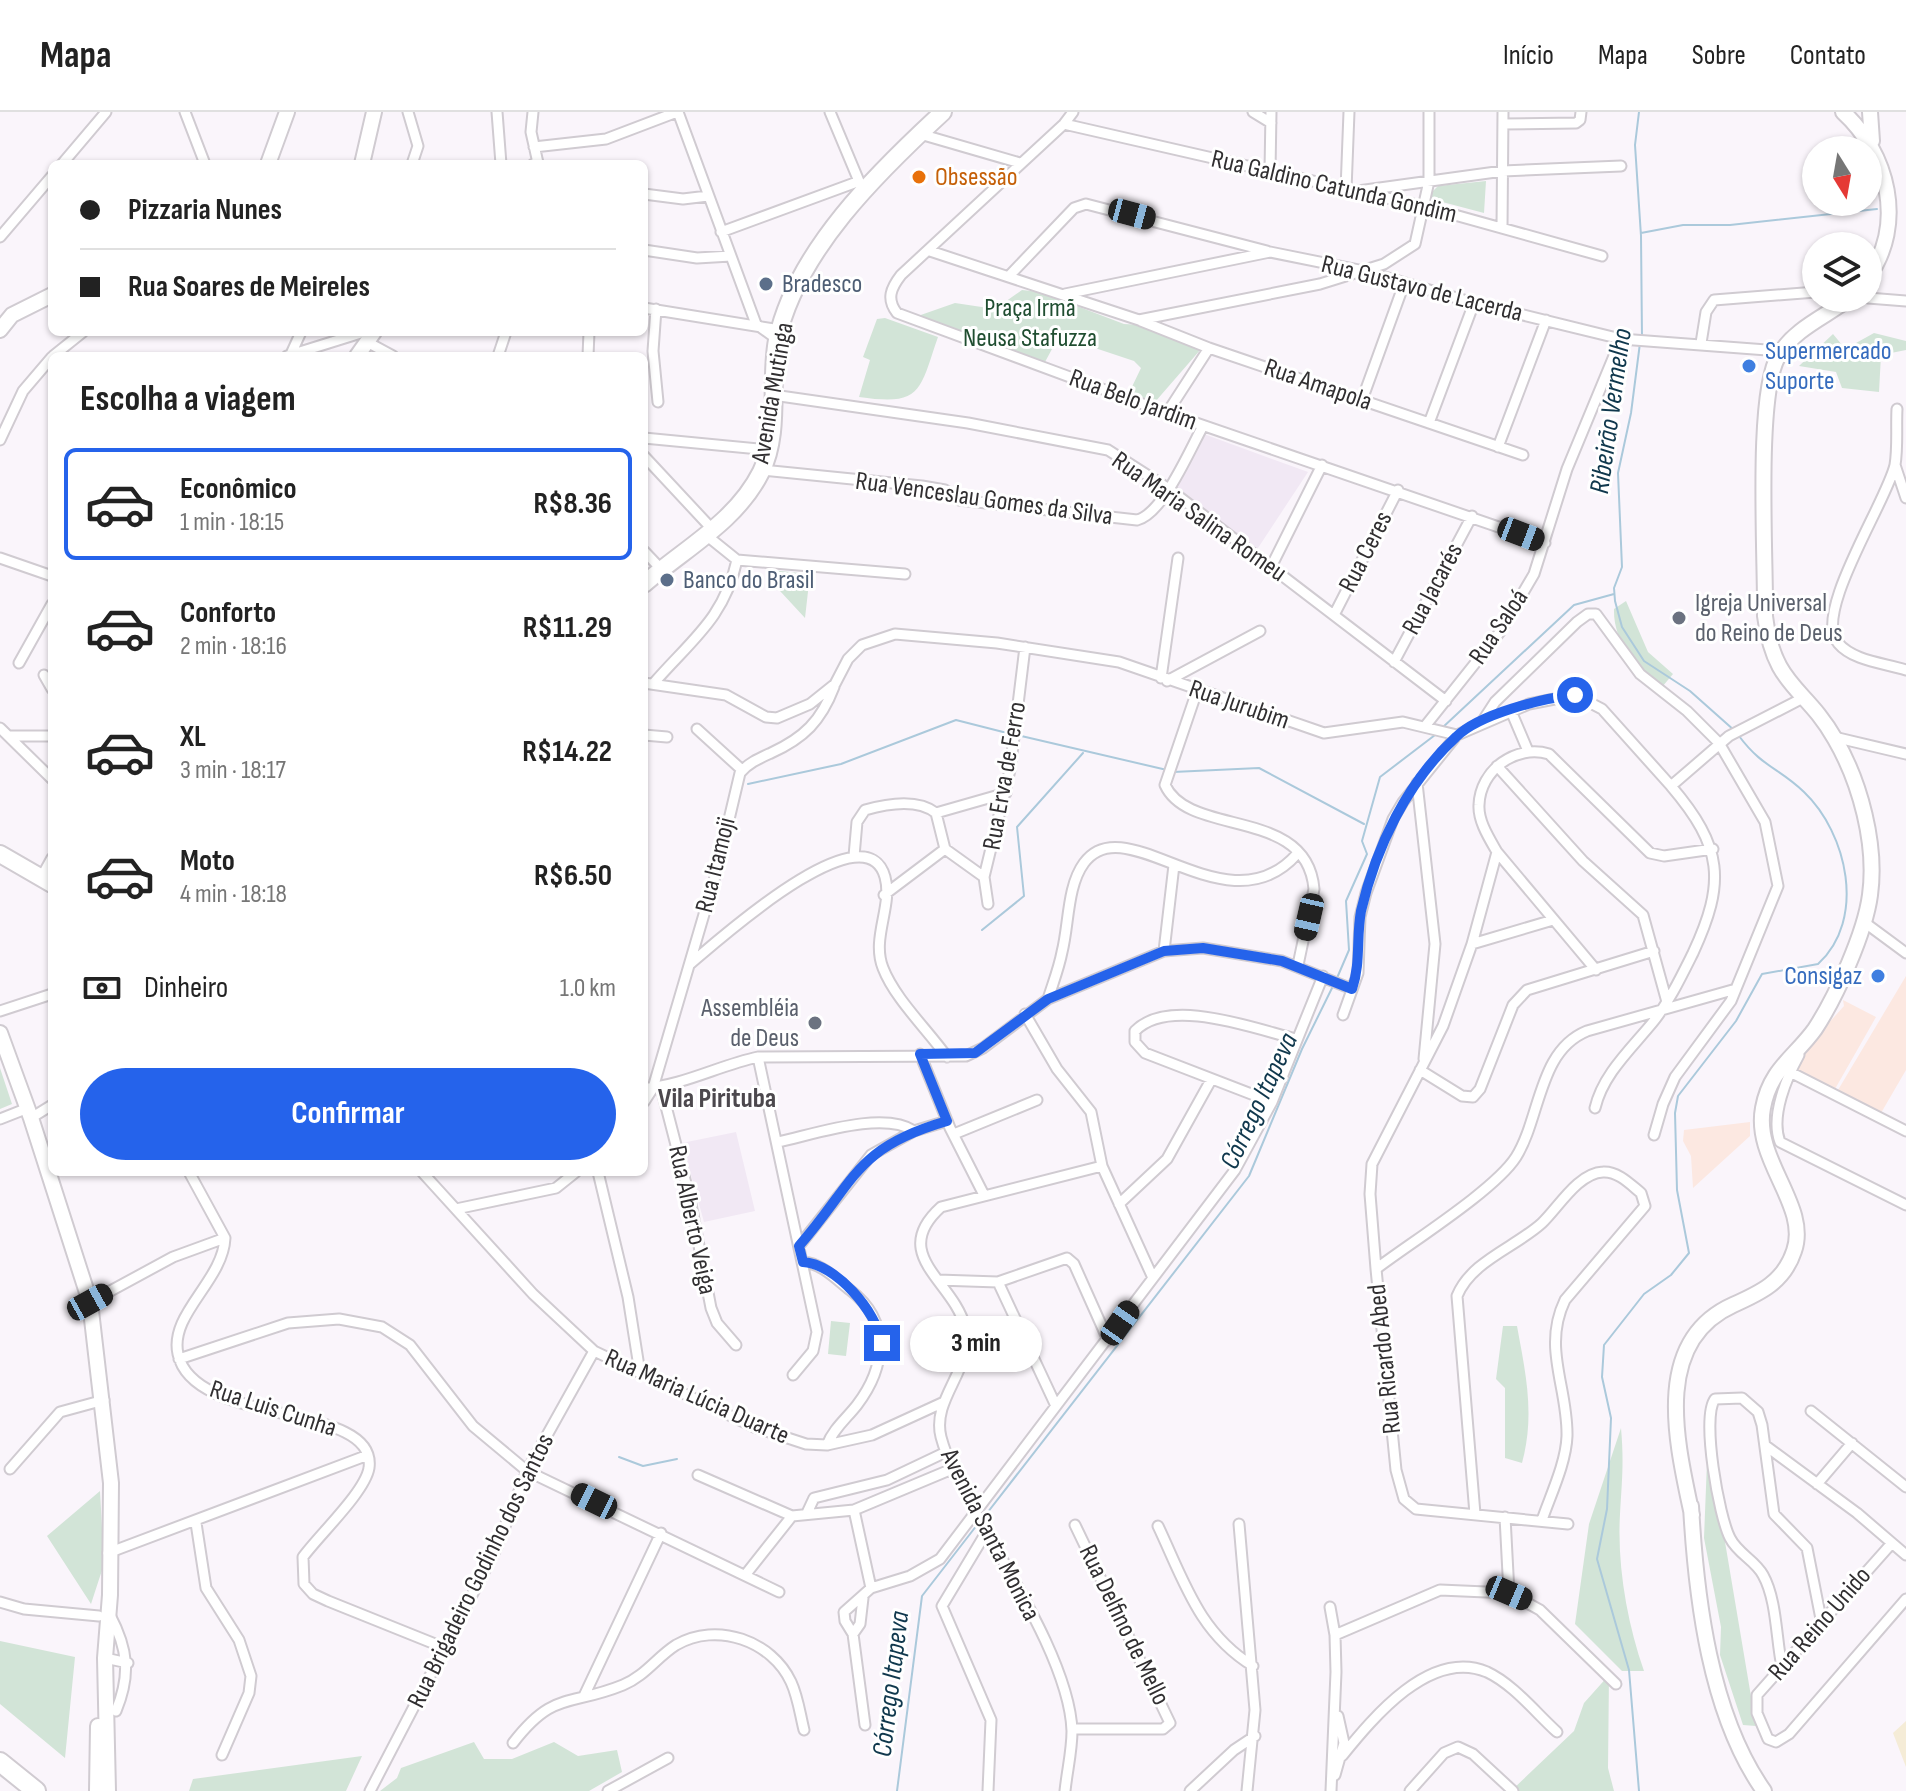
<!DOCTYPE html>
<html lang="pt">
<head>
<meta charset="utf-8">
<style>
  :root { --surface:#fff; --page:#f2f2f2; --text:#222; --muted:#767676; --line:#e0e0e0; --accent:#2563eb }
  body { margin:0; font-family:"Sofia Sans Condensed",sans-serif; background:var(--page); color:var(--text); height:100vh; display:flex; flex-direction:column; font-size:30px; white-space:nowrap }
  * { box-sizing:border-box; margin:0 }
  p { font-size:26px; color:var(--muted) }
  .icon { flex:none; width:44px; height:44px; fill:none; stroke:currentColor; stroke-width:2; stroke-linecap:round; stroke-linejoin:round }
  .map { position:relative; flex:1; overflow:hidden }
  .panel { position:absolute; left:48px; top:240px; width:600px; height:824px; display:flex; flex-direction:column; background:var(--surface); border-radius:12px; box-shadow:0 2px 6px #0004 }
  .panel>* { flex:none }
  .guide { position:absolute; left:48px; top:48px; width:600px; height:176px; border-radius:12px; box-shadow:0 2px 6px #0004; display:grid; align-content:center; height:176px; padding:0 32px; background:var(--surface) }
  .needle { width:52px; rotate:169deg }
  .buttons { position:absolute; left:1802px; top:24px; display:grid; gap:16px }
  .buttons a { display:grid; place-items:center; width:80px; height:80px; border-radius:50%; background:var(--surface); box-shadow:0 2px 6px #0004; font-size:40px }
  .end { position:absolute; width:36px; height:36px; margin:-18px; border:10px solid #2563eb; background:#fff; box-shadow:0 0 0 4px #fff }
  .from { border-radius:50% }
  .bubble { position:absolute; height:56px; border-radius:28px; background:var(--surface); box-shadow:0 2px 6px #0004; font-size:26px; font-weight:700; line-height:56px; text-align:center }
  .car { position:absolute; width:24px; height:48px; margin:-24px -12px; border-radius:10px; box-shadow:0 0 6px 2px #0007; background:linear-gradient(#222 24%,#8ab4d8 0 40%,#222 0 76%,#8ab4d8 0 86%,#222 0) }
  .guide b { display:flex; align-items:center; gap:28px; height:76px; font-size:30px }
  .guide b+b { border-top:2px solid var(--line) }
  .guide i { width:20px; height:20px; background:var(--text) }
  ul { padding:0; list-style:none }
  li { display:flex; align-items:center; gap:24px; height:112px; margin:0 16px 12px; padding:0 16px; border:4px solid transparent; border-radius:12px }
  li div { flex:1 }
  li b { display:block; font-size:30px }
  li em { font-style:normal; font-weight:700 }
  li.selected { border-color:var(--accent) }
  li>.icon { width:72px; height:72px; stroke-width:1.5 }
  h2 { padding:0 32px; font-size:36px; line-height:96px }
  .pay { display:flex; align-items:center; gap:20px; height:88px; padding:0 32px; font-size:30px }
  .pay p { margin-inline-start:auto }
  .primary-button { display:flex; gap:16px; margin-top:auto; padding:16px 32px }
  .primary-button a { flex:1; height:92px; border-radius:48px; background:var(--accent); color:#fff; font-size:32px; font-weight:700; line-height:92px; text-align:center }
  header { display:flex; align-items:center; gap:48px; box-sizing:border-box; height:112px; padding:0 40px; background:var(--surface); border-bottom:2px solid var(--line) }
  header strong { font-size:38px }
  nav { display:flex; gap:44px; margin-inline-start:auto; font-size:28px }
  .map>svg:first-child { display:block }
</style>
</head>
<body>
<header>
<strong>Mapa</strong>
<nav><a>Início</a><a>Mapa</a><a>Sobre</a><a>Contato</a></nav>
</header>
<div class="map">
<svg width="1906" height="1679" viewBox="0 0 1906 1679">
  <rect width="100%" height="100%" fill="#faf5fb"/>
  <path fill="#f1e8f4" d="M1201,321L1308,360L1256,439L1174,376Z
    M736,1020L755,1099L704,1110L682,1031Z"/>
  <path fill="#fce8e1" d="M1906,864V958L1881,1001L1838,978Z
    M1843,888L1876,905L1835,977L1798,958L1809,933L1844,894Z
    M1750,1010V1024L1693,1076L1691,1044L1683,1029L1684,1018Z"/>
  <path fill="#f5ecd7" d="M1906,1609V1655L1893,1621Z"/>
  <path fill="#d2e4d7" d="M1486,69L1484,101L1431,87L1430,82L1438,74Z
    M1022,178L1040,180L1124,212L1143,213L1201,237L1155,290L1129,281L1141,256L1134,249L1059,224L1045,250L915,205L955,191L995,197Z
    M885,206L938,225C919,280 922,294 859,285L870,248L863,245L877,207Z
    M1874,221L1906,229V238L1881,243L1879,280L1842,276L1836,260L1799,254L1833,222L1852,245L1859,241L1856,231Z
    M770,458L810,462L805,506L768,466Z
    M1626,489L1648,540L1673,562L1662,575C1637,555 1613,531 1614,497Z
    M0,956L12,992L0,997Z
    M831,1209L850,1211L846,1244L828,1242Z
    M1503,1214H1517C1526,1263 1535,1303 1522,1351L1505,1346V1276L1496,1267Z
    M1621,1316C1624,1350 1622,1368 1620,1402C1617,1453 1627,1510 1644,1559H1622L1575,1512L1589,1412Z
    M1707,1350L1724,1424L1756,1614L1743,1613L1720,1543L1721,1515L1704,1426Z
    M100,1379L104,1452L91,1492L47,1424Z
    M0,1529L75,1545L65,1646L0,1592Z
    M1609,1563L1608,1656L1614,1679H1511L1574,1619L1584,1591Z
    M474,1630L484,1647H512L554,1630L578,1644L617,1638L622,1660L589,1679H380L397,1666L401,1656Z
    M362,1644L346,1679H189L193,1667Z"/>
  <g fill="none" stroke-linecap="round" stroke-linejoin="round">
    <path stroke="#abc9db" stroke-width="2" d="M1639,0L1635,33L1641,124L1642,225
      M1641,121L1683,113H1730L1877,97
      M1640,231L1631,301L1618,361L1622,455L1614,476L1615,489L1622,515L1644,549L1690,579L1735,619
      M1442,616L1574,493L1614,482
      M1017,623L1167,658
      M1173,660L1259,656L1364,712
      M748,672L841,652L956,608L1011,622
      M982,818L1024,784L1017,715L1083,641
      M1337,866L1349,838L1346,789L1367,742L1362,729L1380,665L1435,623
      M619,1345L643,1354L677,1347
      M984,1405L1249,1064L1302,937L1334,872
      M897,1679L922,1484L977,1413
      M1639,1679L1629,1558L1597,1447L1607,1397L1611,1306L1602,1265L1604,1233L1644,1182L1671,1163L1689,1141L1677,1078L1675,1001L1678,984L1736,909L1762,862L1818,852C1867,807 1847,721 1804,680C1779,656 1762,655 1739,624"/>
    <defs>
      <path id="street" d="M185,0L205,52
        M408,0L418,34L412,52
        M497,0L501,52
        M678,0L756,212L777,227
        M830,0L861,74
        M1073,0L1064,12L901,163C891,176 886,187 897,201L1167,301L1545,431
        M1253,0L1271,11
        M1064,12L1426,95L1602,144
        M1503,12L1576,11L1580,8L1581,0
        M920,22L1020,51
        M534,35L606,27L677,0
        M62,52L106,0
        M533,52L538,51L531,20L533,0
        M1270,59L1271,0
        M1346,78L1349,0
        M1358,79L1503,59L1621,54
        M644,82L683,87L708,84
        M1502,116L1503,0
        M721,120L857,70
        M0,125L52,64
        M644,138L697,146L731,144
        M930,139L1139,208L1320,172L1384,152L1415,132L1429,69V0
        M1009,164L1074,96L1086,92L1267,139
        M1065,182L1270,140L1364,159L1474,191L1621,227L1781,239
        M1868,186L1906,189
        M644,196L780,218
        M656,197L653,239L658,290
        M1141,209L1209,236L1523,343
        M367,230L393,244
        M1701,231L1706,200L1714,188L1816,180
        M291,242L301,220
        M53,244L83,220
        M287,244L364,220
        M498,244L506,220
        M588,244L589,220
        M773,283L968,311L1108,338L1169,377L1446,589
        M1362,288L1404,172
        M1897,297C1896,314 1898,335 1895,353C1887,389 1812,502 1838,531C1853,549 1884,551 1906,558
        M1167,301L1209,236
        M1429,311L1474,191
        M644,326L769,338
        M0,328L23,279L52,245
        M1498,335L1546,208
        M644,344L713,418
        M1895,353L1906,386
        M762,358L922,374L945,378L959,388L1137,408C1163,402 1190,337 1203,314
        M706,423L737,448L905,462
        M644,439L661,457
        M0,446L52,464
        M1271,455L1322,353
        M1334,503L1398,378
        M1394,550L1472,404
        M19,551L52,492
        M44,563L52,577
        M1161,566L1178,446
        M1167,569L1260,519
        M644,571L726,583L766,605L777,606L810,592L835,572L848,547L862,533L895,522L997,531L1119,550L1324,621L1403,610L1457,623L1529,592L1575,583L1602,597L1671,674L1729,624L1801,587
        M653,572C691,528 724,507 737,448
        M1197,579L1165,673C1189,726 1307,694 1314,777L1298,853
        M1511,599L1528,639
        M1482,610L1495,590L1577,510L1588,502H1596L1640,562L1687,599L1719,631L1765,710L1778,774L1731,889L1675,965L1663,992L1654,1023
        M1426,613L1500,520L1534,462L1567,357L1621,227
        M0,616L52,667
        M697,617L742,658
        M644,623L667,625
        M10,624H52
        M1834,625L1906,642
        M1497,654L1583,749L1643,803L1667,890
        M1417,671L1435,832L1424,947
        M936,701L945,737L984,765
        M1497,740L1472,832L1443,914L1372,1052L1370,1082L1376,1157L1396,1358L1404,1387L1416,1397L1568,1412
        M854,744L857,710L865,698C886,692 917,686 936,701L1006,681
        M41,766L52,746
        M884,783L945,737
        M988,792L984,765L1010,658L1025,535
        M1864,810L1906,841
        M1472,832L1553,808
        M1164,839L1174,753
        M690,852C714,832 866,694 885,765C893,794 871,826 883,856C895,887 927,917 947,945
        M1596,858L1497,740C1489,726 1478,709 1479,693C1480,658 1516,632 1549,642L1650,741L1664,744L1713,737
        M1048,887C1053,871 1059,856 1062,840C1069,813 1067,774 1084,751C1126,693 1227,821 1297,742
        M0,899L52,882
        M1025,902L1057,957L1091,1000L1102,1054L941,1095C888,1143 954,1169 965,1215C975,1256 931,1286 941,1325C949,1355 966,1381 980,1408C1011,1464 1070,1556 1072,1619C1072,1639 1067,1659 1065,1679
        M1343,903L1358,861L1360,805L1366,781L1393,707L1403,690L1457,623
        M920,942L950,1016L984,1083
        M1799,943C1787,965 1770,1004 1780,1030L1906,1093
        M758,945L817,1220L813,1239L793,1263
        M1420,958L1462,984L1473,985L1480,977L1513,893L1527,878L1654,839
        M1790,960L1906,1019
        M661,975L690,1087L711,1196L717,1211L736,1233
        M644,976C682,974 720,953 758,945L966,944L983,936L1048,887L1164,839L1203,836L1282,849L1352,877
        M644,990L653,976L717,758L740,661C748,651 760,646 771,641C804,626 821,609 834,575
        M1272,990L1145,941L1135,930V919C1169,884 1255,917 1296,927
        M1595,996C1603,962 1631,937 1653,910C1669,890 1681,865 1693,841C1726,770 1723,735 1671,674
        M31,1006L52,993
        M0,1007L28,996
        M954,1022L1037,988
        M778,1030C812,1023 883,998 914,1019L947,1009
        M1102,1054L1153,1166
        M189,1060L225,1126C223,1169 169,1202 178,1242C194,1316 378,1289 369,1356C365,1380 319,1423 303,1445L304,1472L313,1482L328,1489L445,1536
        M422,1060L533,1182L594,1239L754,1315L806,1332L827,1333L872,1323L944,1290
        M598,1060L628,1185L640,1261
        M1119,1092L1167,1047L1211,968
        M456,1097L556,1076L576,1060
        M799,1134L871,1043L914,1019
        M803,1150C821,1151 836,1167 850,1178C891,1209 886,1255 857,1293C847,1306 833,1317 827,1333
        M1376,1157C1410,1131 1495,1078 1516,1045C1541,1005 1538,939 1587,919L1736,877
        M938,1168L998,1170L1067,1146L1074,1152L1108,1228
        M998,1170L1056,1294
        M90,1190L173,1145L225,1126
        M179,1247L288,1211L339,1207L382,1215L410,1233L473,1314L527,1359L779,1480
        M1811,1299L1906,1375
        M1766,1334L1857,1401L1906,1443
        M10,1357L60,1300L104,1288
        M698,1363L792,1404
        M1817,1372L1852,1331
        M854,1398L871,1476
        M807,1401L814,1386L887,1368L946,1340
        M1475,1402L1457,1184C1471,1149 1516,1135 1542,1111C1558,1096 1578,1061 1603,1060C1618,1059 1631,1073 1641,1081L1645,1094L1565,1188C1542,1236 1568,1275 1567,1324C1566,1351 1551,1382 1542,1408
        M1505,1405L1509,1481
        M196,1411L206,1476L239,1528L251,1564L249,1581L222,1643
        M1239,1412L1255,1598L1247,1679
        M1158,1414C1184,1469 1199,1521 1253,1554
        M987,1419L942,1494L991,1608L988,1679
        M1892,1431L1757,1583V1601L1768,1627L1776,1630L1789,1622L1906,1487
        M108,1441L368,1343
        M746,1462L792,1404L854,1398L952,1357
        M0,1490L24,1497L99,1504
        M1330,1495L1335,1523L1336,1560L1331,1679
        M110,1503C128,1537 131,1563 116,1599
        M853,1522L860,1512L863,1486
        M1335,1523L1440,1478L1509,1481L1540,1498L1616,1572
        M105,1546L128,1551
        M1782,1555C1776,1527 1777,1488 1763,1463C1755,1448 1738,1442 1730,1426C1719,1405 1701,1305 1715,1287L1742,1286L1758,1300L1762,1313L1774,1402L1807,1436L1821,1507
        M584,1584L661,1421
        M865,1613L853,1522L845,1509L844,1500L871,1476L910,1464L940,1447L1235,1058L1272,990L1323,864
        M1072,1617H1163L1170,1611L1075,1413
        M513,1631C554,1578 569,1595 623,1573C645,1564 657,1545 676,1533C717,1509 772,1529 791,1570C798,1585 800,1602 804,1618
        M1342,1644C1373,1606 1430,1536 1487,1560C1513,1572 1536,1601 1557,1620
        M1335,1663L1344,1631L1338,1604
        M370,1679L496,1437L527,1359L594,1239
        M608,1679L668,1646
        M1190,1679L1234,1638L1255,1624
        M1410,1679L1444,1641L1458,1635L1473,1642L1513,1679"/>
      <path id="secondary" d="M1843,0C1888,41 1906,112 1868,165
        M1870,0L1872,29
        M268,52L287,0
        M362,52L374,0
        M0,218L12,203L52,183
        M357,244L374,220
        M0,921L31,1006L90,1190L111,1371L110,1483L105,1546L108,1679
        M1691,1394C1696,1486 1710,1603 1764,1679
        M1692,1403C1677,1332 1651,1230 1733,1193C1760,1181 1784,1170 1794,1139C1810,1094 1753,1048 1763,996C1770,957 1795,945 1815,917C1836,885 1865,821 1870,783C1877,732 1860,670 1835,627C1805,574 1774,576 1765,504C1766,450 1755,280 1779,243C1795,216 1827,204 1850,186
        M97,1679L98,1614"/>
      <path id="primary" d="M644,472C685,436 736,410 761,360C781,320 769,270 777,228C796,139 879,59 943,0
        M0,742L52,772"/>
      <path id="highway" d="M0,1650L36,1679"/>
    </defs>
    <use href="#street" stroke="#d0cbd1" stroke-width="13"/>
    <use href="#secondary" stroke="#d0cbd1" stroke-width="18"/>
    <use href="#primary" stroke="#d0cbd1" stroke-width="20"/>
    <use href="#highway" stroke="#d0cbd1" stroke-width="22"/>
    <use href="#street" stroke="#fff" stroke-width="9"/>
    <use href="#secondary" stroke="#fff" stroke-width="14"/>
    <use href="#primary" stroke="#fff" stroke-width="16"/>
    <use href="#highway" stroke="#fff" stroke-width="18"/>
  </g>
  <g fill="none" stroke-linecap="round" stroke-linejoin="round">
    <path stroke="#2563eb" stroke-width="10" d="M882,1231C876,1199 836,1152 803,1150L799,1134C856,1069 854,1036 947,1009L920,942L975,941L1048,887L1164,839L1203,836L1282,849L1352,877C1361,851 1356,826 1361,799C1376,735 1407,670 1456,625C1479,602 1543,586 1575,583"/>
  </g>
  <circle fill="#e8710a" stroke="#fff" stroke-width="3" cx="919" cy="65" r="8"/>
  <g fill="#5c6f8a" stroke="#fff" stroke-width="3">
    <circle cx="766" cy="172" r="8"/>
    <circle cx="667" cy="468" r="8"/>
  </g>
  <g fill="#3f7fe0" stroke="#fff" stroke-width="3">
    <circle cx="1749" cy="254" r="8"/>
    <circle cx="1878" cy="864" r="8"/>
  </g>
  <g fill="#6b7280" stroke="#fff" stroke-width="3">
    <circle cx="1679" cy="506" r="8"/>
    <circle cx="815" cy="911" r="8"/>
  </g>
  <g text-anchor="middle" dominant-baseline="central" stroke-width="6" stroke-linejoin="round" paint-order="stroke">
    <g font-size="26" fill="#c56008" stroke="#fff" text-anchor="start">
      <text x="935" y="65">Obsessão</text>
    </g>
    <g font-size="26" fill="#312f31" stroke="#fff">
      <text transform="translate(1334 75) rotate(13)">Rua Galdino Catunda Gondim</text>
      <text transform="translate(1422 177) rotate(14)">Rua Gustavo de Lacerda</text>
      <text transform="translate(1318 273) rotate(19)">Rua Amapola</text>
      <text transform="translate(773 281) rotate(-80)">Avenida Mutinga</text>
      <text transform="translate(1133 288) rotate(20)">Rua Belo Jardim</text>
      <text transform="translate(984 387) rotate(8)">Rua Venceslau Gomes da Silva</text>
      <text transform="translate(1199 405) rotate(35)">Rua Maria Salina Romeu</text>
      <text transform="translate(1366 440) rotate(-63)">Rua Ceres</text>
      <text transform="translate(1433 477) rotate(-62)">Rua Jacarés</text>
      <text transform="translate(1499 515) rotate(-56)">Rua Saloá</text>
      <text transform="translate(1239 593) rotate(19)">Rua Jurubim</text>
      <text transform="translate(1005 664) rotate(-80)">Rua Erva de Ferro</text>
      <text transform="translate(716 753) rotate(-76)">Rua Itamoji</text>
      <text transform="translate(692 1108) rotate(78)">Rua Alberto Veiga</text>
      <text transform="translate(1385 1247) rotate(-96)">Rua Ricardo Abed</text>
      <text transform="translate(697 1285) rotate(24)">Rua Maria Lúcia Duarte</text>
      <text transform="translate(273 1297) rotate(18)">Rua Luis Cunha</text>
      <text transform="translate(990 1423) rotate(63)">Avenida Santa Monica</text>
      <text transform="translate(481 1459) rotate(-64)">Rua Brigadeiro Godinho dos Santos</text>
      <text transform="translate(1820 1512) rotate(-49)">Rua Reino Unido</text>
      <text transform="translate(1124 1513) rotate(64)">Rua Delfino de Mello</text>
    </g>
    <g font-size="26" fill="#4e5e75" stroke="#fff" text-anchor="start">
      <text x="782" y="172">Bradesco</text>
      <text x="683" y="468">Banco do Brasil</text>
    </g>
    <g font-size="26" fill="#204e31" stroke="#fff">
      <text x="1030" y="196">Praça Irmã<tspan x="1030" dy="30">Neusa Stafuzza</tspan></text>
    </g>
    <g font-size="26" fill="#366cbe" stroke="#fff" text-anchor="start">
      <text x="1765" y="239">Supermercado<tspan x="1765" dy="30">Suporte</tspan></text>
      <text x="1862" y="864" text-anchor="end">Consigaz</text>
    </g>
    <g font-size="26" fill="#5b616d" stroke="#fff" text-anchor="start">
      <text x="1695" y="491">Igreja Universal<tspan x="1695" dy="30">do Reino de Deus</tspan></text>
      <text x="799" y="896" text-anchor="end">Assembléia<tspan x="799" dy="30">de Deus</tspan></text>
    </g>
    <g font-size="28" font-style="italic" fill="#10384d" stroke="#fff">
      <text transform="translate(1611 299) rotate(-82)">Ribeirão Vermelho</text>
      <text transform="translate(1259 989) rotate(-65)">Córrego Itapeva</text>
      <text transform="translate(891 1572) rotate(-83)">Córrego Itapeva</text>
    </g>
    <g font-size="28" font-weight="bold" fill="#4c484d" stroke="#fff">
      <text x="717" y="986">Vila Pirituba</text>
    </g>
  </g>
</svg>
<div class="buttons">
<a><svg class="needle" viewBox="-14 -14 28 28"><path d="M0-13l5 13h-10z" fill="#e53935"/><path d="M0 13l5-13h-10z" fill="#767676"/></svg></a>
<a><svg class="icon" aria-label="layers" viewBox="0 0 24 24"><path d="M12 4l9 5-9 5-9-5zM3 14l9 5 9-5"/></svg></a>
</div>
<i class="end from" style="left:1575px;top:583px"></i>
<i class="end" style="left:882px;top:1231px"></i>
<div class="bubble" style="left:910px;top:1204px;width:132px">3 min</div>
<i class="car" style="left:1132px;top:102px;rotate:105deg"></i>
<i class="car" style="left:1521px;top:422px;rotate:111deg"></i>
<i class="car" style="left:1309px;top:805px;rotate:193deg"></i>
<i class="car" style="left:90px;top:1190px;rotate:61deg"></i>
<i class="car" style="left:1120px;top:1211px;rotate:35deg"></i>
<i class="car" style="left:594px;top:1389px;rotate:296deg"></i>
<i class="car" style="left:1509px;top:1481px;rotate:113deg"></i>
<div class="guide">
<b><i class="from"></i>Pizzaria Nunes</b>
<b><i></i>Rua Soares de Meireles</b>
</div>
<section class="panel">
<h2>Escolha a viagem</h2>
<ul>
<li class="selected"><svg class="icon" aria-label="car" viewBox="0 0 24 24"><path d="M5 17H2v-5l4-1 3-4h7l3 4 3 1v5h-3M9 17h6M6 11h13"/><circle cx="7" cy="17" r="2"/><circle cx="17" cy="17" r="2"/></svg><div><b>Econômico</b><p>1 min · 18:15</p></div><em>R$8.36</em></li>
<li><svg class="icon" aria-label="car" viewBox="0 0 24 24"><path d="M5 17H2v-5l4-1 3-4h7l3 4 3 1v5h-3M9 17h6M6 11h13"/><circle cx="7" cy="17" r="2"/><circle cx="17" cy="17" r="2"/></svg><div><b>Conforto</b><p>2 min · 18:16</p></div><em>R$11.29</em></li>
<li><svg class="icon" aria-label="car" viewBox="0 0 24 24"><path d="M5 17H2v-5l4-1 3-4h7l3 4 3 1v5h-3M9 17h6M6 11h13"/><circle cx="7" cy="17" r="2"/><circle cx="17" cy="17" r="2"/></svg><div><b>XL</b><p>3 min · 18:17</p></div><em>R$14.22</em></li>
<li><svg class="icon" aria-label="car" viewBox="0 0 24 24"><path d="M5 17H2v-5l4-1 3-4h7l3 4 3 1v5h-3M9 17h6M6 11h13"/><circle cx="7" cy="17" r="2"/><circle cx="17" cy="17" r="2"/></svg><div><b>Moto</b><p>4 min · 18:18</p></div><em>R$6.50</em></li>
</ul>
<div class="pay"><svg class="icon" aria-label="cash" viewBox="0 0 24 24"><path d="M3 7h18v10H3z"/><circle cx="12" cy="12" r="2"/></svg>Dinheiro<p>1.0 km</p></div>
<div class="primary-button"><a>Confirmar</a></div>
</section>
</div>
</body>
</html>
